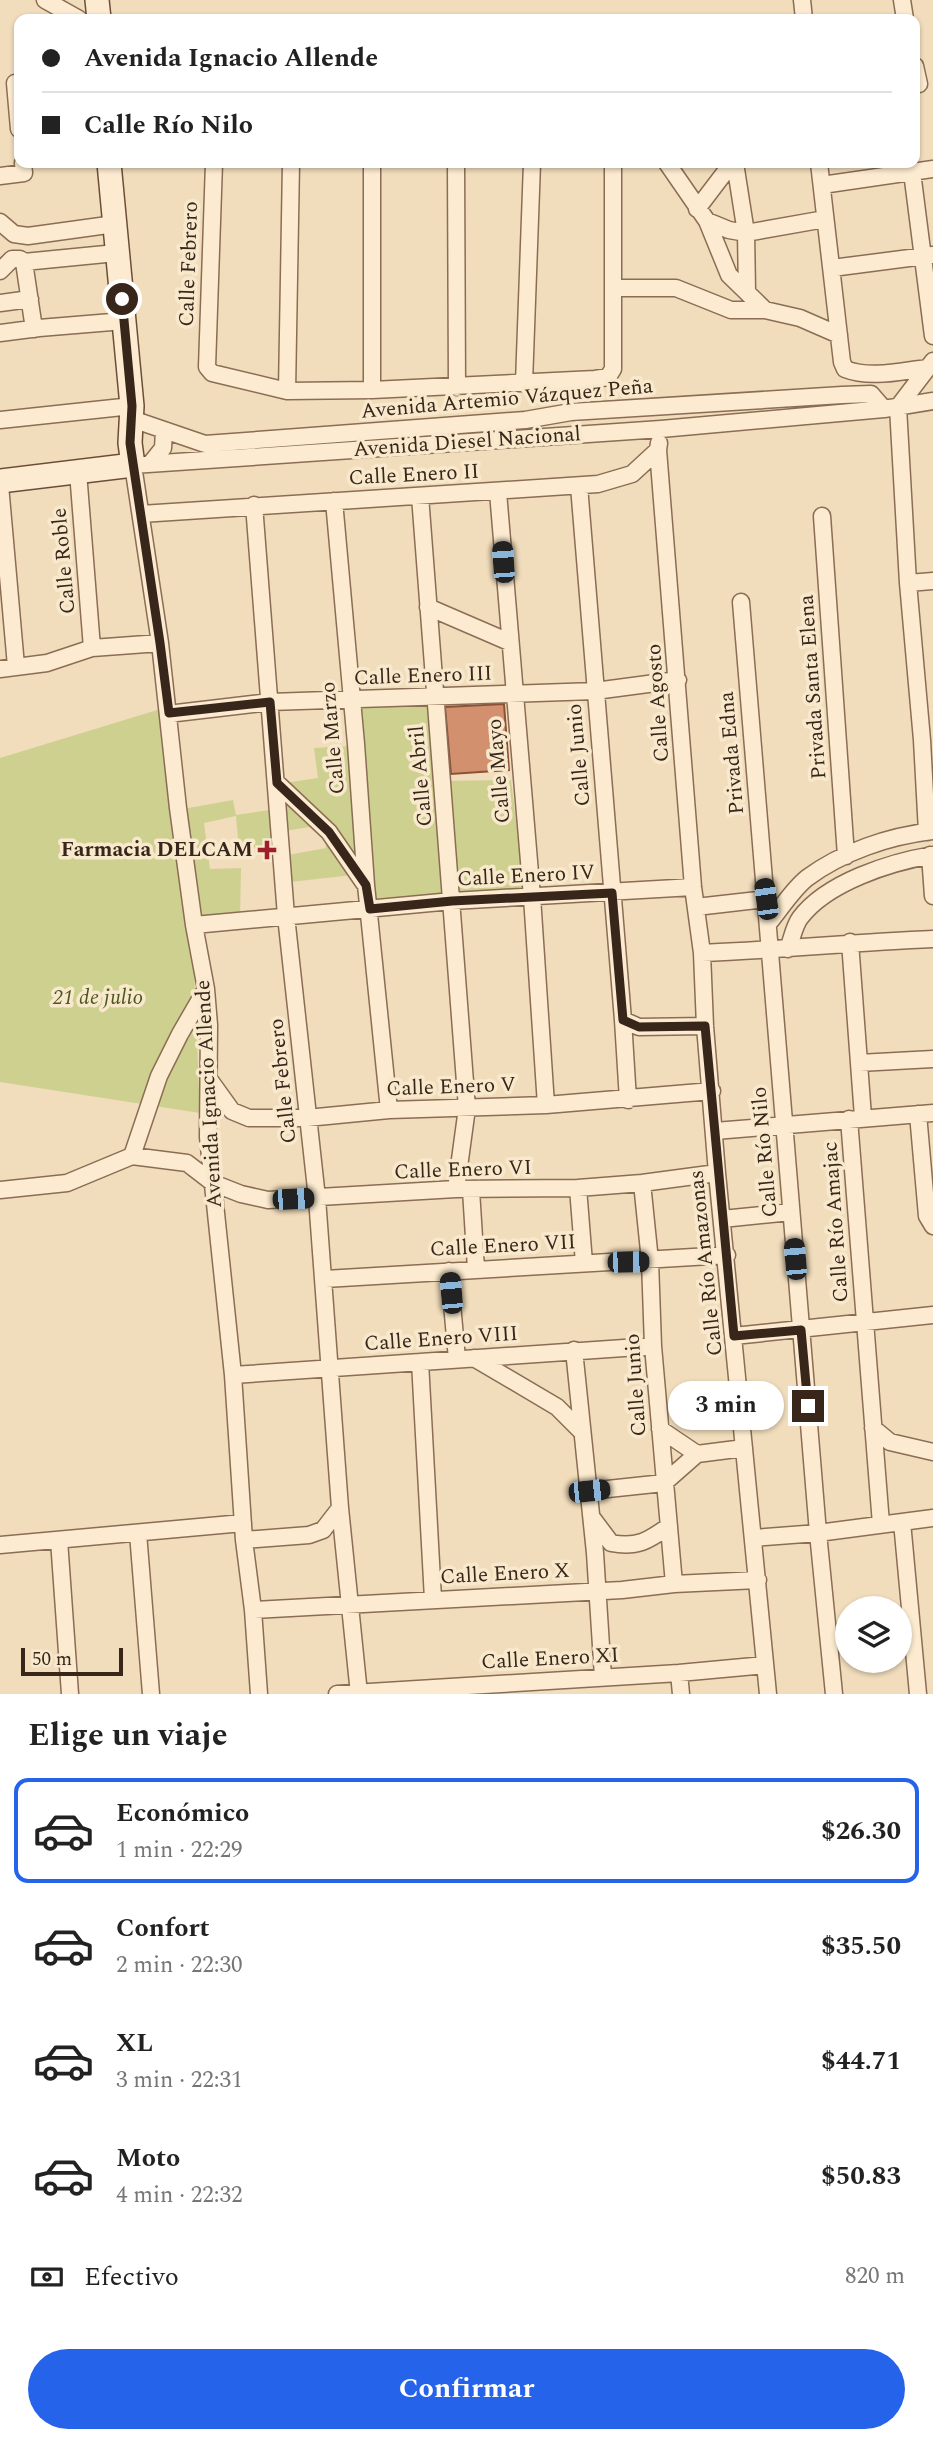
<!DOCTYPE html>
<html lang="es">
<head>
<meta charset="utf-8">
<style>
  :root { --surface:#fff; --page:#f2f2f2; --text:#222; --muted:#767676; --line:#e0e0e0; --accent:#2563eb }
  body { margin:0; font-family:Spectral,serif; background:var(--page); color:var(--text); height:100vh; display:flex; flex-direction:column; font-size:26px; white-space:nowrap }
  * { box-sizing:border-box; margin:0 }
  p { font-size:23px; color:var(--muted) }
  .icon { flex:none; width:38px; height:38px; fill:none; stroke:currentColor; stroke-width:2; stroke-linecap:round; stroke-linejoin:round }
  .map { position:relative; height:1694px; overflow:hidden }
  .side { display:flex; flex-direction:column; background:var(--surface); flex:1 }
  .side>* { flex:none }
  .guide { position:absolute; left:14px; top:14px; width:906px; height:154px; border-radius:14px; box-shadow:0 2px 5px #0004; display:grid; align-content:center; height:154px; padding:0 28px; background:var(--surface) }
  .controls { position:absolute; left:835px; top:1596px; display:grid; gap:14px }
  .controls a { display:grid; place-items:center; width:77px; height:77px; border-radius:50%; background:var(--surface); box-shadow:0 2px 5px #0004; font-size:35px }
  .scale { position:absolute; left:21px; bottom:18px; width:102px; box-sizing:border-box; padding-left:7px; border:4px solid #38261a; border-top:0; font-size:19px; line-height:24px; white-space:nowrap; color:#38261a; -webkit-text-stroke:5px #f8e8cc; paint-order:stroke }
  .end { position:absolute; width:32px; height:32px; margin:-16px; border:9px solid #38261a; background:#fff; box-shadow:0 0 0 4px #fff }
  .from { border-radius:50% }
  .bubble { position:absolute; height:49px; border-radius:24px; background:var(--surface); box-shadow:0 2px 5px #0004; font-size:23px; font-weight:700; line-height:49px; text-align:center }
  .car { position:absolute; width:21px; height:42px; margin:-21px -10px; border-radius:9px; box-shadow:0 0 5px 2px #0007; background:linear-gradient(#222 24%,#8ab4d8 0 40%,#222 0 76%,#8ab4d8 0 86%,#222 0) }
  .guide b { display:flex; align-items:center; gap:24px; height:66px; font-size:26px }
  .guide b+b { border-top:2px solid var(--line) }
  .guide i { width:18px; height:18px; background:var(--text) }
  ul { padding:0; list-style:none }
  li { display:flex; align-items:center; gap:21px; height:105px; margin:0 14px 10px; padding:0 14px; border:4px solid transparent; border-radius:14px }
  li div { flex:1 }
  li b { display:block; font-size:26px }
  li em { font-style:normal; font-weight:700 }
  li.current { border-color:var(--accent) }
  li>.icon { width:63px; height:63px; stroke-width:1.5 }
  h2 { padding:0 28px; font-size:32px; line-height:84px }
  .pay { display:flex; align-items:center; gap:18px; height:77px; padding:0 28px; font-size:26px }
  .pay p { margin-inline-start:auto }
  .cta { display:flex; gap:14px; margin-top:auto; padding:14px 28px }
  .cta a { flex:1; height:80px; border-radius:42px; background:var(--accent); color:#fff; font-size:28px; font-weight:700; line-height:80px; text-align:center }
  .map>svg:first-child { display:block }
</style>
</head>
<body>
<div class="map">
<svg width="933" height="1694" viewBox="0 0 933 1694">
  <rect width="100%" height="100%" fill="#f1ddbc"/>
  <path fill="#ced090" d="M427,703L438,781L511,780L524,887L373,905L358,705Z
    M167,707L192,918L200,1113L0,1082V758Z
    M352,746L362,874L290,882L288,855L326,848L323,825L284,831V783L318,778L314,748Z
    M233,800L236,815L276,809L279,844L239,850L236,816L204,823L210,869L241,868L240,919L197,916L183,809Z"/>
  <path fill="#d3906f" stroke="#8b5238" stroke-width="2" d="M504,704L509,770L451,774L445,707Z"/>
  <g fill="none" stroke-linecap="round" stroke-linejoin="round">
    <defs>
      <path id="street" d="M45,0L79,19
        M802,0L804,19
        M902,0L905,19
        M915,66L919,84
        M15,83L19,129
        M214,163L207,367L212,373L287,391L372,390L595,379L608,377L613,369V163
        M456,163L457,387
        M667,163L707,221L729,275L765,310
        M735,163L746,233L747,292
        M819,163L842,362L845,369C871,379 901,371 927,368
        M912,172L933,336
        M0,176L24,173L23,163
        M822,185L933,169
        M697,209L732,163
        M707,221L729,230L746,233L825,219
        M0,222L14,234L28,236L115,224
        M24,262L116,253
        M832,268L933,255
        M0,271L12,259H20L24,262L34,329
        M614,288H676L731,310H765L800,318L839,335
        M0,303L30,299
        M0,333L39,328L124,321
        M524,383L532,163
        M372,390V163
        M287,391L291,163
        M132,419L205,444L525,420L571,412L842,395L871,394L884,409
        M0,420L132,406
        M658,450L693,887L702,953L705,1026L717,1173L768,1694
        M151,463L163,448L164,431
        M78,472L92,648
        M0,485L16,666
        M579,486L623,1020L628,1100
        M498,492L532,897L546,1105
        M420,496L467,1108L456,1189
        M334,501L356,744L366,885L389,1110
        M254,505L286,916L317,1198L340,1508L359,1694
        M141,514L598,484L632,474L658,450L659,443
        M822,516L846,856
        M908,583L933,581
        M741,602L818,1533L834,1694
        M428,607L509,642
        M0,669L47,663L92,648L160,643
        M168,714L270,702L595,691L678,680
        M277,783L329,832L364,883
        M927,832L922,740L908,583L898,407L933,361
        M930,855L933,896
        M696,907L766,899
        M768,924C780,910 792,890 807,878C842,852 889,836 933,831
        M194,925L452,901L693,887
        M850,942L863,1117
        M788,949C792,939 794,926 800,918C827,882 891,862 933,855
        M702,953C779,950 856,942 933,939
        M623,1020L639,1027L705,1026
        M859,1063L933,1059
        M209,1079L232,1111L249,1118H307L389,1110L546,1105L712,1091
        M918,1114L927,1216L933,1226
        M849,1119L881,1524
        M715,1131L933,1113
        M132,1156L159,1076L180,1034L206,989
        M642,1183L650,1261L653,1346L674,1584
        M578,1188L584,1263
        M0,1190L67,1183L132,1156L187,1163L213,1183L241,1194L268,1200L456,1189L578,1188L642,1183L717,1173
        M471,1190L476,1269
        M722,1219L791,1212
        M449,1271L457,1359
        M325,1279L727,1255
        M734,1336L933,1315
        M574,1350L595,1553L603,1677
        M474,1358L557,1407L582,1432
        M420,1362L433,1599
        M233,1375L653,1346
        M873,1428L890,1442L933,1452
        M660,1429L697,1454
        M589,1491L664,1483L697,1454L744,1448
        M593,1519L611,1543C637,1548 648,1541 669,1526
        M902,1522L918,1694
        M138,1533L151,1694
        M753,1538L818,1533L933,1518
        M59,1540L70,1694
        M244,1540L309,1535L323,1530L340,1508
        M0,1545L243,1523
        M253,1610L622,1590L674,1584L758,1580
        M679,1673L681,1694
        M259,1694L253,1610L244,1540L233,1375L208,1137L209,1025L206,989L194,925L178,808L160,643L133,465L661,429L884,409L933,401
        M337,1694L679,1673L765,1665"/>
      <path id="secondary" d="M97,0L99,19
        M0,481L133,465L130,443L132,406L109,163"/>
    </defs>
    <use href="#street" stroke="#8a6d54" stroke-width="19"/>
    <use href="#secondary" stroke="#6c4e38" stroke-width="26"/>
    <use href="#street" stroke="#fcebd0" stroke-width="16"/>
    <use href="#secondary" stroke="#fcebd0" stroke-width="23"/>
  </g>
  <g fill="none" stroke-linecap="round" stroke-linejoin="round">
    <path stroke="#38261a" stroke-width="9" d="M122,299L132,406L130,443L160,643L169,713L270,702L277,783L329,832L366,885L370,909L452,901L612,893L623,1020L639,1027L705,1026L734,1336L801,1330L808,1406"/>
  </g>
  <path fill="#9e1f2a" stroke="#f8e8cc" stroke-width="2.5" d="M263.5 839.5h7v7h7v7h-7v7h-7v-7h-7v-7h7z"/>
  <g text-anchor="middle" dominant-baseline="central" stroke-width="7" stroke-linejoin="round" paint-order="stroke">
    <g font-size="21" fill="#38261a" stroke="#f8e8cc">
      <text transform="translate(189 264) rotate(-88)">Calle Febrero</text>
      <text transform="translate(507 399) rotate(-5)">Avenida Artemio Vázquez Peña</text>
      <text transform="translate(467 442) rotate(-4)">Avenida Diesel Nacional</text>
      <text transform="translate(414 475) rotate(-3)">Calle Enero II</text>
      <text transform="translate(64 561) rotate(-95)">Calle Roble</text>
      <text transform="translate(423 676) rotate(-2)">Calle Enero III</text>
      <text transform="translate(813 687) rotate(-94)">Privada Santa Elena</text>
      <text transform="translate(658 703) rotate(-94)">Calle Agosto</text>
      <text transform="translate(333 738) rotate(-95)">Calle Marzo</text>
      <text transform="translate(732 753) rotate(-95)">Privada Edna</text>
      <text transform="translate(579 755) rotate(-95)">Calle Junio</text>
      <text transform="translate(499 771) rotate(-95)">Calle Mayo</text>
      <text transform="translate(421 776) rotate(-95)">Calle Abril</text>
      <text transform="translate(526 876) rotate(-3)">Calle Enero IV</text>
      <text transform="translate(283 1081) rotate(-96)">Calle Febrero</text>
      <text transform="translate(451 1087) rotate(-2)">Calle Enero V</text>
      <text transform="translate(209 1094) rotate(-93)">Avenida Ignacio Allende</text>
      <text transform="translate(765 1152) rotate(-95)">Calle Río Nilo</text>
      <text transform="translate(463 1170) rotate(-2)">Calle Enero VI</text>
      <text transform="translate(836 1222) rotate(-94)">Calle Río Amajac</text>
      <text transform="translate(503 1246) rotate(-3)">Calle Enero VII</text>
      <text transform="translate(706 1263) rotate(-96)">Calle Río Amazonas</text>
      <text transform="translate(441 1339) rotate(-4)">Calle Enero VIII</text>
      <text transform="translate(636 1385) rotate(-94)">Calle Junio</text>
      <text transform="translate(505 1574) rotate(-3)">Calle Enero X</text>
      <text transform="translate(550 1659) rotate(-3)">Calle Enero XI</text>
    </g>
    <g font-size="21" font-weight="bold" fill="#38261a" stroke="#f8e8cc" text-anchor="end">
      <text x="253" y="850">Farmacia DELCAM</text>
    </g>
    <g font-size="21" font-style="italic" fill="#4d561f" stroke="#f8e8cc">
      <text x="98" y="998">21 de julio</text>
    </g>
  </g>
</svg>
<div class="controls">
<a><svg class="icon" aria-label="layers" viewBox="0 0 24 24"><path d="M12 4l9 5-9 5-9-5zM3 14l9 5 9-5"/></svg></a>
</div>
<div class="scale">50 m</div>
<i class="end from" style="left:122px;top:299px"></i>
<i class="end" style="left:808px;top:1406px"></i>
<div class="bubble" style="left:668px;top:1381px;width:116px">3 min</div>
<i class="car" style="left:503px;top:562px;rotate:356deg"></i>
<i class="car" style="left:766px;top:899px;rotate:352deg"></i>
<i class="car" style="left:293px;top:1199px;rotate:87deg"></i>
<i class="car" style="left:795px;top:1259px;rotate:355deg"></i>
<i class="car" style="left:628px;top:1262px;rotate:89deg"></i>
<i class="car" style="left:451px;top:1293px;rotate:355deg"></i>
<i class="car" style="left:589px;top:1491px;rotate:84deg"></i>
<div class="guide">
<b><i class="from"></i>Avenida Ignacio Allende</b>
<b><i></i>Calle Río Nilo</b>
</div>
</div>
<section class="side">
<h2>Elige un viaje</h2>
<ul>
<li class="current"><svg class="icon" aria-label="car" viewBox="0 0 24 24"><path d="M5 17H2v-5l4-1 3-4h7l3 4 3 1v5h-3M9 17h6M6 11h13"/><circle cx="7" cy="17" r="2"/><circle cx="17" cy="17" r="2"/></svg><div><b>Económico</b><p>1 min · 22:29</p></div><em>$26.30</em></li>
<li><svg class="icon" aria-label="car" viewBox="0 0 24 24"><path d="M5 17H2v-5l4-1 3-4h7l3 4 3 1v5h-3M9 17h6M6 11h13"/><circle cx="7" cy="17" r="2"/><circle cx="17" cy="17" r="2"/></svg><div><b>Confort</b><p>2 min · 22:30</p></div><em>$35.50</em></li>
<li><svg class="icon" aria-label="car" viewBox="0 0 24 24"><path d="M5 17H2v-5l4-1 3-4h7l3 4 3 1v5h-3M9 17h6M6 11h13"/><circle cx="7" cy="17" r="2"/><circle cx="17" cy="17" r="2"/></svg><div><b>XL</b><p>3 min · 22:31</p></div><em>$44.71</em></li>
<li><svg class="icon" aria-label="car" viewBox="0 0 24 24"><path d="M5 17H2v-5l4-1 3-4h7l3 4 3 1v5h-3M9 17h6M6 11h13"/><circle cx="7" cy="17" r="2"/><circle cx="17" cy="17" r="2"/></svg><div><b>Moto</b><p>4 min · 22:32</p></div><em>$50.83</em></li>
</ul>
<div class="pay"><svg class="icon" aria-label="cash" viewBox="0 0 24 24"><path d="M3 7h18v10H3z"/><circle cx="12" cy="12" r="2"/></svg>Efectivo<p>820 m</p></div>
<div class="cta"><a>Confirmar</a></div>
</section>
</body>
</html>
